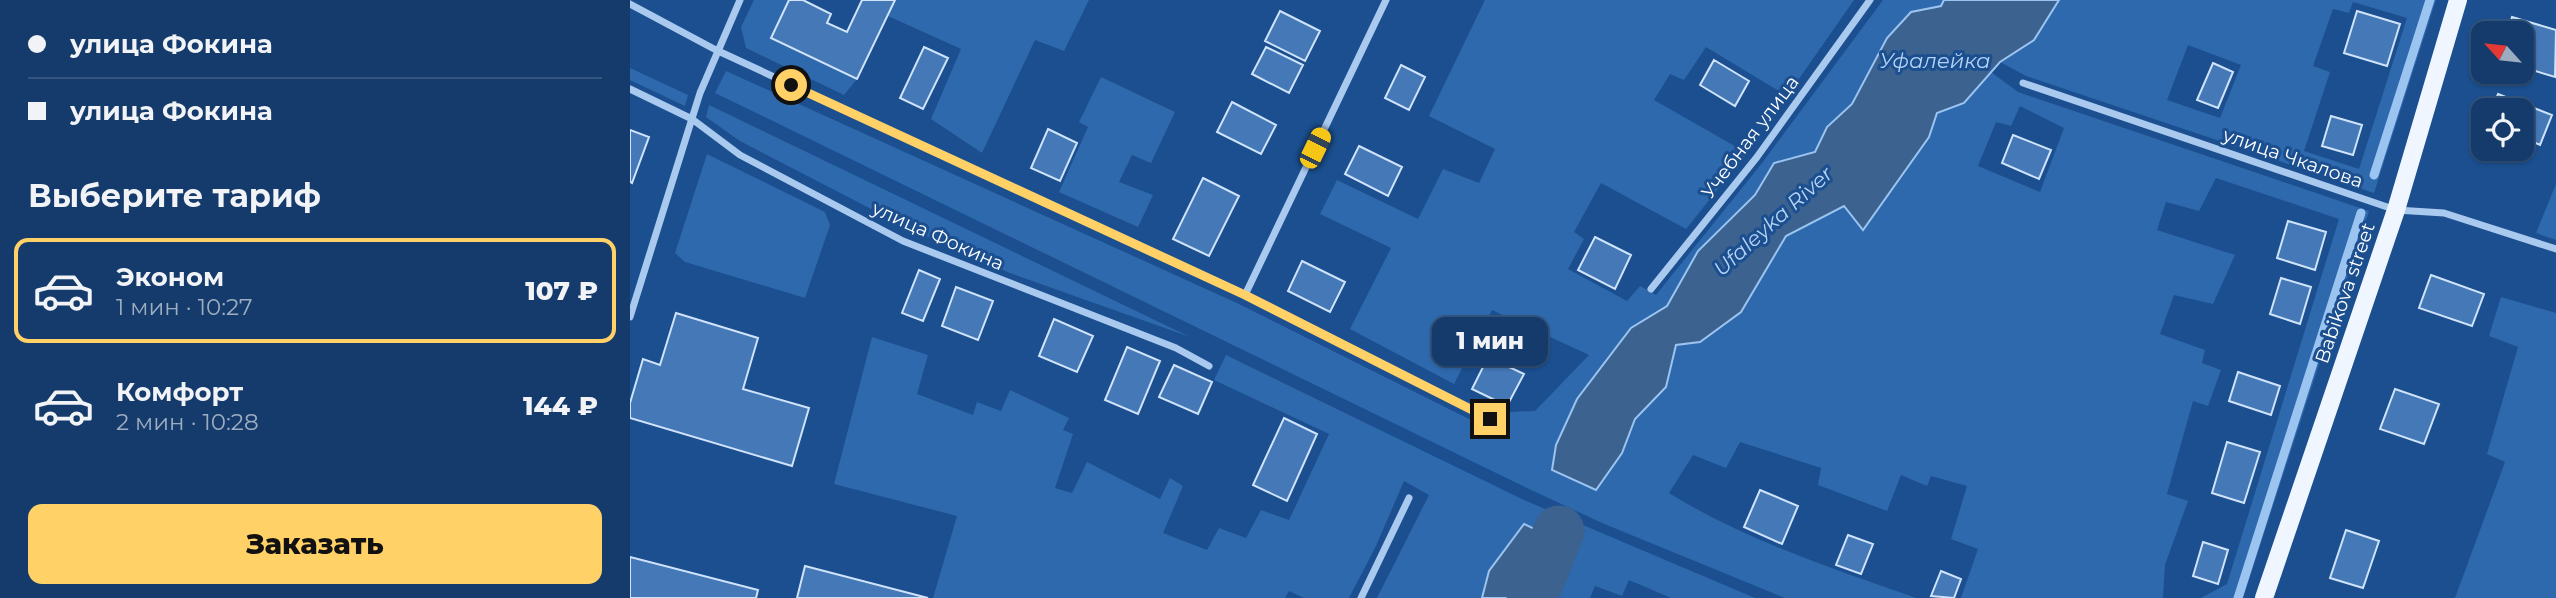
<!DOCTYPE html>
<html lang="ru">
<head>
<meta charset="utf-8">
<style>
  :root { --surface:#143b6b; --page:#1d4271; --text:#f1f3f6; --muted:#9dadc1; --line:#33557e; --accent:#ffd166 }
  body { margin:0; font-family:Montserrat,sans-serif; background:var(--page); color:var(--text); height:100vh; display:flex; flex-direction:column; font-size:26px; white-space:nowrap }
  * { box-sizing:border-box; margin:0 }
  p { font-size:23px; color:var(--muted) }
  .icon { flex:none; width:38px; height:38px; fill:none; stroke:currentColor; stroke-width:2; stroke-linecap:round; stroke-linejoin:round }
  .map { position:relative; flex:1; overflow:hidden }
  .drawer { display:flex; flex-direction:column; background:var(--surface); width:630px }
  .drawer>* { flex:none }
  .guide { display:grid; align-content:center; height:154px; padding:0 28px; background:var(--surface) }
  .needle { width:46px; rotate:297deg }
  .buttons { position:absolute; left:1841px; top:21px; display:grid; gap:14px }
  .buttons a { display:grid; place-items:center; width:63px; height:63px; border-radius:14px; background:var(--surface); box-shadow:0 2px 5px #0004,0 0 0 2px var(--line); font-size:35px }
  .end { position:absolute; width:32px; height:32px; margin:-16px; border:9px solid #ffd166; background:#111; box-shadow:0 0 0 4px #111 }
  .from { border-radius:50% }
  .bubble { position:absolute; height:49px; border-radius:14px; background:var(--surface); box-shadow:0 2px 5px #0004,0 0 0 2px var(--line); font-size:23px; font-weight:800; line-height:49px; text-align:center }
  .car { position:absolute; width:21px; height:42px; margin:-21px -10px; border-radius:9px; box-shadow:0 0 5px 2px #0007; background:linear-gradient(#f5c518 24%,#345 0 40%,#f5c518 0 76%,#345 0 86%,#f5c518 0) }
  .guide b { display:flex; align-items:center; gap:24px; height:66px; font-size:26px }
  .guide b+b { border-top:2px solid var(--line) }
  .guide i { width:18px; height:18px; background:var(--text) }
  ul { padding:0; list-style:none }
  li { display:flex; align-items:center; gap:21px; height:105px; margin:0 14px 10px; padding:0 14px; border:4px solid transparent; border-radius:14px }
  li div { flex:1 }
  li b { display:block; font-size:26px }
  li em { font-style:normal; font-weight:800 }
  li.current { border-color:var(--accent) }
  li>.icon { width:63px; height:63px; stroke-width:1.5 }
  h2 { padding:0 28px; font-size:32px; line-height:84px }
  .action { display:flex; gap:14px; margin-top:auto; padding:14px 28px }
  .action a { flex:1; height:80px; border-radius:14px; background:var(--accent); color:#111; font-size:28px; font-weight:800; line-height:80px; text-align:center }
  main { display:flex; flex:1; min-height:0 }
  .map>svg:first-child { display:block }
</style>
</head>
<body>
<main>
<section class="drawer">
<div class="guide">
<b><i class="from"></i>улица Фокина</b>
<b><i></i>улица Фокина</b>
</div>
<h2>Выберите тариф</h2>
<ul>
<li class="current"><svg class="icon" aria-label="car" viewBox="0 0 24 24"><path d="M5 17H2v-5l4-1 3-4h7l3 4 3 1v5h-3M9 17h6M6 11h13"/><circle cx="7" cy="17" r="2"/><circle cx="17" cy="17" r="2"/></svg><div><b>Эконом</b><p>1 мин · 10:27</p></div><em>107 ₽</em></li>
<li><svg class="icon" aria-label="car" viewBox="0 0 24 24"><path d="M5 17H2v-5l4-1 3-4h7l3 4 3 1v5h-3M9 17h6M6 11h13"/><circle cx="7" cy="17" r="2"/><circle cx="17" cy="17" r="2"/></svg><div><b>Комфорт</b><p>2 мин · 10:28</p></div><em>144 ₽</em></li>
</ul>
<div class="action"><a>Заказать</a></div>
</section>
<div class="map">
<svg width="1926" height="598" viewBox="0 0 1926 598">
  <rect width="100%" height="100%" fill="#1b4f8f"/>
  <path fill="#2e69ad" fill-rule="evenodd" d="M124,0H159L141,38L227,79L214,95L116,48L111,27Z
    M265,0H459L434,51L405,40L352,153L301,119L331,49L258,16Z
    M855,0H1224L1157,96L1076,47L1054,80L1040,74L1024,100L1117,153L1056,229L971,183L944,232L954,239L938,269L997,301L1010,286L1026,295L1132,163L1253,0H1314L1311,6L1257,38L1222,104L1197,127L1185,152L1144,164L1125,195L1068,251L1037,306L1000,328L992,453L1005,419L1036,387L1046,345L1070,342L1111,312L1156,236L1214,206L1233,229L1299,137L1307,112L1334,103L1361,72L1388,92L1739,211L1613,598H1571L1597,584L1709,219L1586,178L1569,211L1536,202L1527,230L1605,255L1583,304L1544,295L1530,334L1575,350L1572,363L1591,370L1578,406L1563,401L1537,494L1558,501L1535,565L1533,598H1331L1348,549L1321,539L1337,486L1301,476L1297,486L1271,475L1257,511L1188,485L1191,468L1110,442L1096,468L1063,455L1039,493C1115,540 1201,568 1286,598H1155L972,523L899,489L85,93L96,71L609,304L863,431L880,412L905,411L959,355L862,310L824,384L720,329L761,248L690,214L707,180L788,219L813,169L849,183L865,149L799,116ZM1390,106L1434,128L1410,192L1348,166L1366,122L1381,126Z
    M1429,0H1806L1744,193L1396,76L1370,62L1404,40ZM1723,2L1777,18L1729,169L1674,151L1700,72L1683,66L1703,9L1719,13ZM1558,45L1611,65L1590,118L1537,100Z
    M0,68L58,95L55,106L0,80Z
    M471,77L545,112L521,163L502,155L489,182L523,195L508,227L429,192L458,127L449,122Z
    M79,105L560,337L380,273L278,228L110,141L76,117Z
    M77,154L195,212L200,225L175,298L55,262L45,253Z
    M1926,184V240L1906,233Z
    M1871,297L1926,313V598H1825L1875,462L1857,454L1888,347L1859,336Z
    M242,337L298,355L287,394L343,415L347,402L371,411L380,390L439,418L433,430L443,434L425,488L442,493L457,462L530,499L540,478L553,486L533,533L577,550L589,528L616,538L631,510L659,520L699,434L584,380L596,355L894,500L1125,598H1041L999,580L992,596L965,586L960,598H918L938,546L859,571L852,598H747L799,495L774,481L746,546L719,598H674L659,591L655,598H303L327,516L204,484Z"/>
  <path fill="#3c6290" stroke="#9cc4f0" stroke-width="2" d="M1314,0H1429L1404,40L1370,62L1334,103L1307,113L1299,137L1233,230L1214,206L1156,236L1111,312L1070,342L1046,345L1036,387L1005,419L992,453L966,490L922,470L926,445L947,399L1001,328L1037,306L1068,251L1125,195L1144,163L1185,152L1197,127L1222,104L1257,38L1281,12L1311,6Z
    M894,524L939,546L918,598H852L859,571Z"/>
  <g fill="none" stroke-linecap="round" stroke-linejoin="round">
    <path stroke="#9cc4f0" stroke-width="9" d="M1744,175L1800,0
      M1608,598L1731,213"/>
    <path stroke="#3c6290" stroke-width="51" d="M902,598L929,531"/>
  </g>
  <path fill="#4478b7" stroke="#cfe3fa" stroke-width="2" d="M159,0H173L201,14L197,23L217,32L232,0H265L227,79L141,38Z
    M650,11L690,31L675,61L635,41Z
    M1727,11L1770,24L1757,66L1714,53Z
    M1882,17L1926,30L1925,77L1892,67V33H1878Z
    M294,47L318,58L293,109L270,98Z
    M636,47L673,65L659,93L622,74Z
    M1084,60L1119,81L1105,106L1070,85Z
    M1583,63L1603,72L1588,108L1567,100Z
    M771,65L795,77L779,110L755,98Z
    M1868,94L1922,115L1910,145L1892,137V110H1862Z
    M602,102L646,125L631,154L587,132Z
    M1701,116L1732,125L1723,155L1692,146Z
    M418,129L447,143L430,181L401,168Z
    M0,130L19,137L2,183L0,182Z
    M1383,135L1421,150L1409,179L1372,163Z
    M729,146L772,167L758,196L715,174Z
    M573,178L609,196L579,256L543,239Z
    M1658,221L1696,232L1685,270L1647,258Z
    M965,237L1001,255L985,289L948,270Z
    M672,261L715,282L700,312L658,291Z
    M289,270L310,279L293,321L272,313Z
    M1801,275L1854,294L1842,326L1789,308Z
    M1651,278L1681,287L1670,324L1640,314Z
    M326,287L363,301L348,340L312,326Z
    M46,313L128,338L113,389L179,408L162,466L0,418V403L13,359L30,365Z
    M424,319L463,336L447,372L409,356Z
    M497,347L530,361L508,414L475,400Z
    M858,357L894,374L877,406L842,389Z
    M544,365L582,382L568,414L529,397Z
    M1608,372L1650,386L1641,415L1599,401Z
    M1765,389L1809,404L1794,444L1750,429Z
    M654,418L687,434L657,501L623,485Z
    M1597,442L1630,452L1614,503L1582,493Z
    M1130,490L1168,506L1152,544L1114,527Z
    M1716,530L1749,541L1733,588L1700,578Z
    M1218,535L1243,544L1231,574L1206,565Z
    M1573,542L1598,550L1588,584L1563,576Z
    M0,557L128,590L126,598H0Z
    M175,566L298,598H167Z
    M1311,571L1331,579L1324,598L1301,596Z"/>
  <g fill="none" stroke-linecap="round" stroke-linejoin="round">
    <path stroke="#a9c9ee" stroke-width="7" d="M0,4L86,50L615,295L860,419
      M1393,83L1766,210L1814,213L1926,249
      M0,89L62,119L110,155L273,241L546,348L579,366
      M1021,289L1127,157L1240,0
      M615,295L756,0
      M0,317L70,93L110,0
      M731,598L779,498"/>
    <path stroke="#f0f6ff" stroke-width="18" d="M1634,598L1766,210L1828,0"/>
  </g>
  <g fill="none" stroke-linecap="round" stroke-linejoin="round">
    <path stroke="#ffd166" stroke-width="9" d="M161,85L615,295L860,419"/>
  </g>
  <g text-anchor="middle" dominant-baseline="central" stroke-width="6" stroke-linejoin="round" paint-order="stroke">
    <g font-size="19" fill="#fff" stroke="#1b4f8f">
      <text transform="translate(1120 137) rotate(-53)">Учебная улица</text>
      <text transform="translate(1663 158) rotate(19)">улица Чкалова</text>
      <text transform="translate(308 236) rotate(24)">улица Фокина</text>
      <text transform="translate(1715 293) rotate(-71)">Babikova street</text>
    </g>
    <g font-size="21" font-style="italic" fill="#b5d3f5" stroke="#1b4f8f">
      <text x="1305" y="60">Уфалейка</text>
      <text transform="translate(1143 221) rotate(-42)">Ufaleyka River</text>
    </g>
  </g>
</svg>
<div class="buttons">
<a><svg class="needle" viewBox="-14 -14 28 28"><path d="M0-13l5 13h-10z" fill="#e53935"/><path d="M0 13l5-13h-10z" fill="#9dadc1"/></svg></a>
<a><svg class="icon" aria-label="locate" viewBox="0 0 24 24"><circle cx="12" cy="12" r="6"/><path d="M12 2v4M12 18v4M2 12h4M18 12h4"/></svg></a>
</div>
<i class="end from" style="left:161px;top:85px"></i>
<i class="end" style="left:860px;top:419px"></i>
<div class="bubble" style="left:802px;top:317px;width:116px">1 мин</div>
<i class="car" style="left:685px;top:148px;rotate:26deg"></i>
</div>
</main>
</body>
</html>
